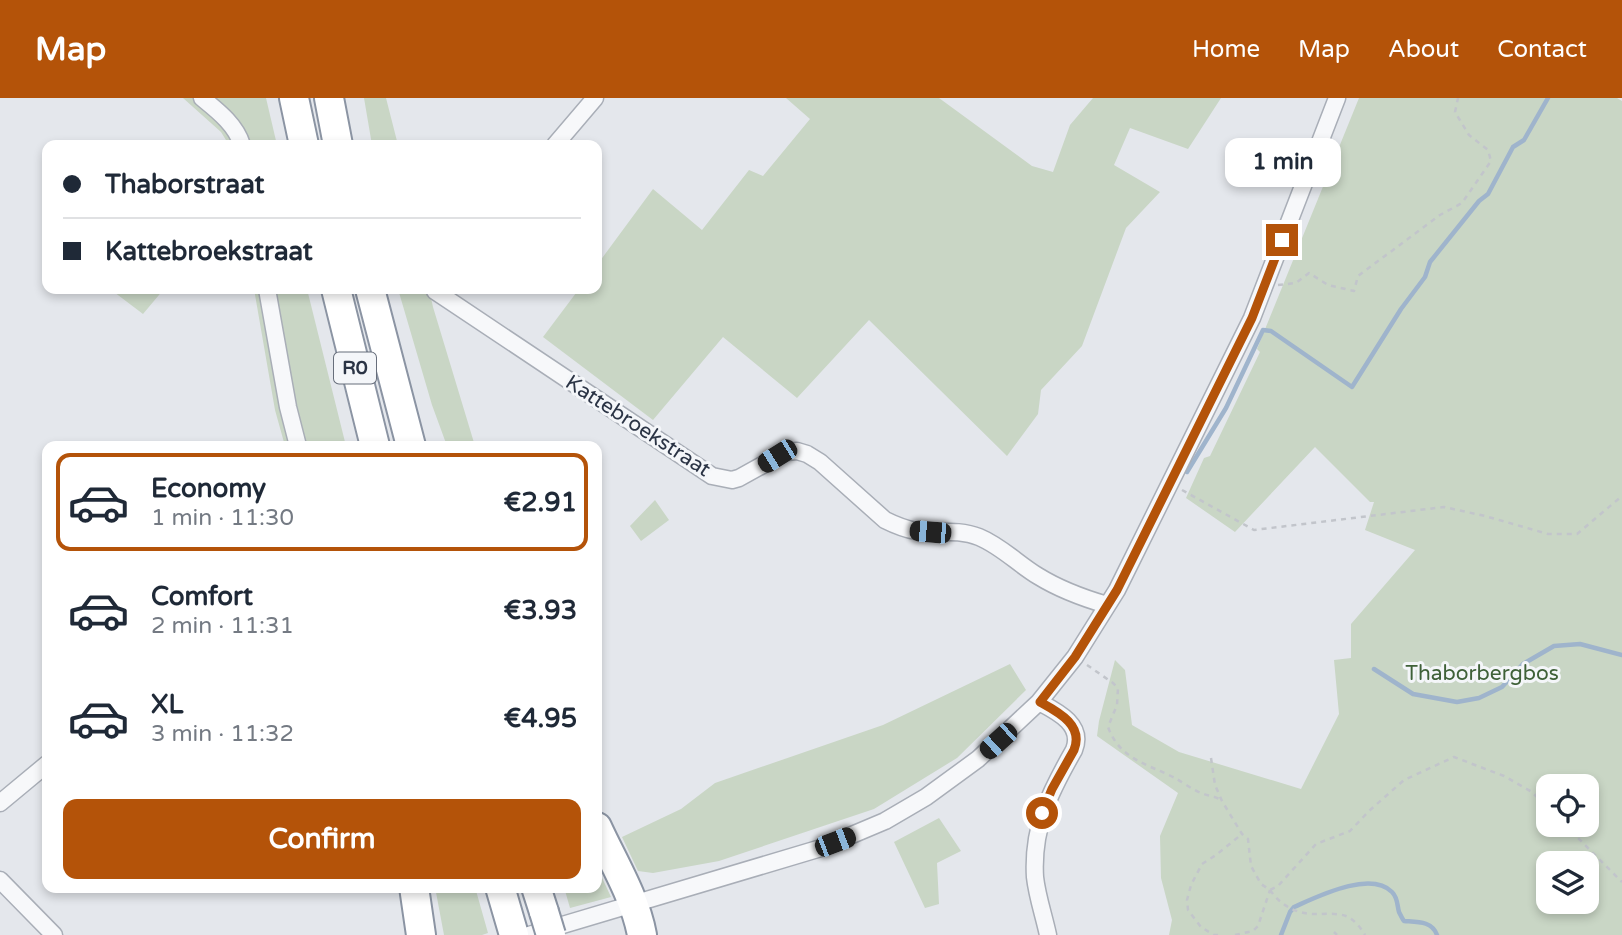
<!DOCTYPE html>
<html lang="en">
<head>
<meta charset="utf-8">
<style>
  :root { --surface:#fff; --page:#f6f6f7; --text:#1f2937; --muted:#747a83; --line:#e0e1e3; --accent:#b45309 }
  body { margin:0; font-family:"Varela Round",sans-serif; background:var(--page); color:var(--text); height:100vh; display:flex; flex-direction:column; font-size:26px; white-space:nowrap }
  * { box-sizing:border-box; margin:0 }
  p { font-size:23px; color:var(--muted) }
  .icon { flex:none; width:38px; height:38px; fill:none; stroke:currentColor; stroke-width:2; stroke-linecap:round; stroke-linejoin:round }
  .map { position:relative; flex:1; overflow:hidden }
  .drawer { position:absolute; left:42px; top:343px; width:560px; height:452px; display:flex; flex-direction:column; background:var(--surface); border-radius:14px; box-shadow:0 4px 10px #0003 }
  .drawer>* { flex:none }
  .hud { position:absolute; left:42px; top:42px; width:560px; height:154px; border-radius:14px; box-shadow:0 4px 10px #0003; display:grid; align-content:center; height:154px; padding:0 21px; background:var(--surface) }
  .buttons { position:absolute; left:1536px; top:676px; display:grid; gap:14px }
  .buttons a { display:grid; place-items:center; width:63px; height:63px; border-radius:14px; background:var(--surface); box-shadow:0 4px 10px #0003; font-size:35px }
  .end { position:absolute; width:32px; height:32px; margin:-16px; border:9px solid #b45309; background:#fff; box-shadow:0 0 0 4px #fff }
  .from { border-radius:50% }
  .bubble { position:absolute; height:49px; border-radius:14px; background:var(--surface); box-shadow:0 4px 10px #0003; font-size:23px; font-weight:700; line-height:49px; text-align:center }
  .car { position:absolute; width:21px; height:42px; margin:-21px -10px; border-radius:9px; box-shadow:0 0 5px 2px #0007; background:linear-gradient(#222 24%,#8ab4d8 0 40%,#222 0 76%,#8ab4d8 0 86%,#222 0) }
  .hud b { display:flex; align-items:center; gap:24px; height:66px; font-size:26px }
  .hud b+b { border-top:2px solid var(--line) }
  .hud i { width:18px; height:18px; background:var(--text) }
  ul { padding:12px 0 0; list-style:none }
  li { display:flex; align-items:center; gap:21px; height:98px; margin:0 14px 10px; padding:0 7px; border:4px solid transparent; border-radius:14px }
  li div { flex:1 }
  li b { display:block; font-size:26px }
  li em { font-style:normal; font-weight:700 }
  li.selected { border-color:var(--accent) }
  li>.icon { width:63px; height:63px; stroke-width:1.5 }
  .action { display:flex; gap:14px; margin-top:auto; padding:14px 21px }
  .action a { flex:1; height:80px; border-radius:14px; background:var(--accent); color:#fff; font-size:28px; font-weight:700; line-height:80px; text-align:center }
  header { display:flex; align-items:center; gap:42px; box-sizing:border-box; height:98px; padding:0 35px; background:var(--accent); color:#fff }
  header strong { font-size:33px }
  nav { display:flex; gap:38px; margin-inline-start:auto; font-size:24px }
  .map>svg:first-child { display:block }
</style>
</head>
<body>
<header>
<strong>Map</strong>
<nav><a>Home</a><a>Map</a><a>About</a><a>Contact</a></nav>
</header>
<div class="map">
<svg width="1622" height="837" viewBox="0 0 1622 837">
  <rect width="100%" height="100%" fill="#e4e7ec"/>
  <path fill="#c9d6c5" fill-rule="evenodd" d="M183,0H266L277,47H229L221,34Z
    M364,0H386L398,47H372Z
    M786,0H939L1032,68L1053,74L1070,27L1093,0H1221L1188,51L1130,30L1114,67L1160,94L1126,130L1082,248L1041,292L1038,316L1007,358L869,222L797,300L723,239L653,322L543,239L579,191H597V167L653,91L702,132L749,72L763,78L810,21Z
    M1359,0H1617L1622,3V837H1169L1172,822L1161,780L1160,738L1178,695L1097,638L1099,623L1115,562L1125,572L1132,627L1179,654L1301,691L1339,616L1334,562L1351,560V526L1415,452L1365,432L1374,404H1370L1315,349L1235,434L1186,400L1204,360L1210,358L1260,254L1257,251ZM1549,688H1587V726H1549ZM1549,765H1587V803H1549Z
    M110,191H164L143,216Z
    M254,191H307L346,348H285L275,312Z
    M398,191H429L433,209L475,348H447L432,307Z
    M655,402L669,422L641,443L630,428Z
    M1010,566L1026,592L957,660L874,711L719,763L653,775L638,773L622,739L681,711L715,685L883,627Z
    M939,720L961,753L937,765L939,806L925,810L894,744Z
    M597,769L611,799L570,810L564,789H597Z
    M435,789H475L488,835L482,837H444Z"/>
  <g fill="none" stroke-linecap="round" stroke-linejoin="round">
    <path stroke="#9fb4cc" stroke-width="4.5" d="M1187,374L1226,310L1263,232L1271,233L1352,289L1401,211L1425,179L1430,164L1479,103L1488,96L1513,49L1524,42L1548,0
      M1374,571L1413,596L1457,604L1479,600L1502,589L1523,566L1554,548L1580,546L1622,557
      M1281,837L1290,814L1294,809C1317,799 1370,772 1392,794C1398,800 1397,807 1399,814C1400,816 1403,822 1404,823C1418,824 1432,823 1437,837"/>
    <defs>
      <path id="minor" d="M202,0C218,13 236,27 242,47
        M555,47L595,0
        M267,191L288,309L298,348
        M437,191L435,193L712,378L732,382L739,380L786,354L797,353L807,356L820,364L885,422C895,427 905,431 916,433C937,435 959,431 979,439C1001,448 1018,466 1038,478C1059,491 1083,500 1107,507
        M1039,604C1058,614 1084,627 1074,652C1050,694 1032,729 1035,779C1037,798 1044,818 1048,837
        M0,705L47,666
        M0,782L54,837
        M529,837L821,750L885,723L926,699L978,661L1039,604L1075,559L1117,492L1252,220L1337,0"/>
      <path id="motorway" d="M294,0L304,47
        M329,0L338,47
        M336,191L375,348
        M370,191L411,348
        M597,729C613,764 635,799 642,837
        M414,789L421,837
        M500,789L514,837
        M536,789L544,814"/>
    </defs>
    <use href="#minor" stroke="#a9aeb7" stroke-width="19"/>
    <use href="#motorway" stroke="#8b94a3" stroke-width="32"/>
    <path stroke="#c2c5cb" stroke-width="2.5" stroke-dasharray="5 5" stroke-linecap="butt" d="M1278,187L1296,185L1309,175L1328,187L1354,193L1358,178L1440,117L1462,105L1491,63L1488,52L1469,37L1455,14L1458,0
      M1182,392L1254,432L1444,409L1485,418L1548,436H1577L1622,398
      M1087,567L1113,585L1118,590L1117,607L1108,629C1120,662 1148,666 1175,680C1184,685 1194,693 1204,696C1209,698 1214,698 1219,701
      M1211,660L1215,687L1222,703L1242,736L1248,741L1251,768L1261,786L1270,792L1278,788L1316,746L1350,733L1369,713L1404,682L1454,659L1504,678L1532,694L1549,711
      M1564,726L1622,784
      M1270,792C1281,808 1298,817 1318,816C1326,816 1338,815 1346,818C1354,821 1361,830 1365,837
      M1334,834L1337,837
      M1218,837H1214L1201,829L1188,812L1187,802L1191,787L1202,766L1216,757L1242,736
      M1235,837L1253,833L1258,828L1270,792"/>
    <use href="#minor" stroke="#f7f8fa" stroke-width="16"/>
    <use href="#motorway" stroke="#fff" stroke-width="28"/>
    <defs>
      <path id="motorway-bridge" d="M544,814L551,837"/>
    </defs>
    <use href="#motorway-bridge" stroke="#8b94a3" stroke-width="32" stroke-linecap="butt"/>
    <use href="#motorway-bridge" stroke="#fff" stroke-width="28"/>
  </g>
  <g fill="none" stroke-linecap="round" stroke-linejoin="round">
    <path stroke="#b45309" stroke-width="9" d="M1042,715L1052,691L1074,652C1084,627 1058,614 1040,604L1075,559L1117,492L1252,220L1282,142"/>
  </g>
  <g text-anchor="middle" dominant-baseline="central" stroke-width="6" stroke-linejoin="round" paint-order="stroke">
    <rect fill="#f4f6f9" stroke="#676e7b" stroke-width="2" x="334" y="254.5" width="42" height="31" rx="5"/>
    <g font-size="19" font-weight="bold" fill="#2b3445">
      <text x="355" y="270">R0</text>
    </g>
    <g font-size="21" fill="#2b3445" stroke="#f4f6f9">
      <text transform="translate(638 328) rotate(33)">Kattebroekstraat</text>
    </g>
    <g font-size="21" fill="#3f6138" stroke="#f4f6f9">
      <text x="1482" y="575">Thaborbergbos</text>
    </g>
  </g>
</svg>
<div class="buttons">
<a><svg class="icon" aria-label="locate" viewBox="0 0 24 24"><circle cx="12" cy="12" r="6"/><path d="M12 2v4M12 18v4M2 12h4M18 12h4"/></svg></a>
<a><svg class="icon" aria-label="layers" viewBox="0 0 24 24"><path d="M12 4l9 5-9 5-9-5zM3 14l9 5 9-5"/></svg></a>
</div>
<i class="end from" style="left:1042px;top:715px"></i>
<i class="end" style="left:1282px;top:142px"></i>
<div class="bubble" style="left:1225px;top:40px;width:116px">1 min</div>
<i class="car" style="left:777px;top:358px;rotate:238deg"></i>
<i class="car" style="left:930px;top:434px;rotate:275deg"></i>
<i class="car" style="left:998px;top:643px;rotate:228deg"></i>
<i class="car" style="left:835px;top:744px;rotate:69deg"></i>
<div class="hud">
<b><i class="from"></i>Thaborstraat</b>
<b><i></i>Kattebroekstraat</b>
</div>
<section class="drawer">
<ul>
<li class="selected"><svg class="icon" aria-label="car" viewBox="0 0 24 24"><path d="M5 17H2v-5l4-1 3-4h7l3 4 3 1v5h-3M9 17h6M6 11h13"/><circle cx="7" cy="17" r="2"/><circle cx="17" cy="17" r="2"/></svg><div><b>Economy</b><p>1 min · 11:30</p></div><em>€2.91</em></li>
<li><svg class="icon" aria-label="car" viewBox="0 0 24 24"><path d="M5 17H2v-5l4-1 3-4h7l3 4 3 1v5h-3M9 17h6M6 11h13"/><circle cx="7" cy="17" r="2"/><circle cx="17" cy="17" r="2"/></svg><div><b>Comfort</b><p>2 min · 11:31</p></div><em>€3.93</em></li>
<li><svg class="icon" aria-label="car" viewBox="0 0 24 24"><path d="M5 17H2v-5l4-1 3-4h7l3 4 3 1v5h-3M9 17h6M6 11h13"/><circle cx="7" cy="17" r="2"/><circle cx="17" cy="17" r="2"/></svg><div><b>XL</b><p>3 min · 11:32</p></div><em>€4.95</em></li>
</ul>
<div class="action"><a>Confirm</a></div>
</section>
</div>
</body>
</html>
